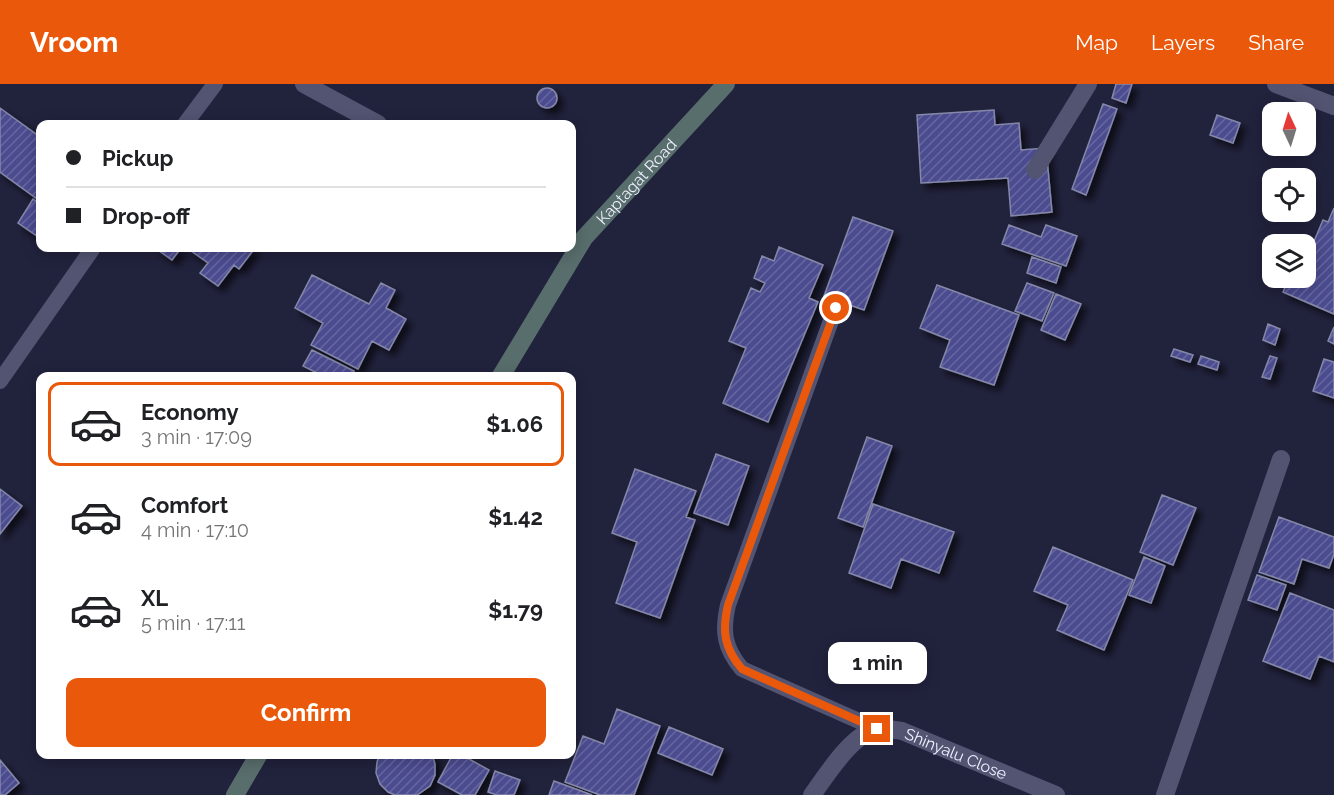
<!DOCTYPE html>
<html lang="en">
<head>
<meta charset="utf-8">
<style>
  :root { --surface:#fff; --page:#f2f2f2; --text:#202124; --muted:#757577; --line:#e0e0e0; --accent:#ea580c }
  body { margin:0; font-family:Raleway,sans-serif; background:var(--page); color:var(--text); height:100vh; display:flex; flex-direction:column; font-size:22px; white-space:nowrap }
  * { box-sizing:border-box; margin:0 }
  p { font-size:20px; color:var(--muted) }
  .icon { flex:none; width:33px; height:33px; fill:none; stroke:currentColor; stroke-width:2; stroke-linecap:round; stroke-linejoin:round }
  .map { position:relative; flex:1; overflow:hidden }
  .details { position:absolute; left:36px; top:288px; width:540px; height:387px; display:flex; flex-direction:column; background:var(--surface); border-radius:12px; box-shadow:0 3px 15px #0003 }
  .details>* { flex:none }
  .guide { position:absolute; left:36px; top:36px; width:540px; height:132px; border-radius:12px; box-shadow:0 3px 15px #0003; display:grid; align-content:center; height:132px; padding:0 30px; background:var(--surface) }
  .needle { width:39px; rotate:356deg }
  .buttons { position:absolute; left:1262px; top:18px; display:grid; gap:12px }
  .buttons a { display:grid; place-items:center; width:54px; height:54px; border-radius:12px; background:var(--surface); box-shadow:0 3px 15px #0003; font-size:30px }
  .end { position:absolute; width:27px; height:27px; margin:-14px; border:8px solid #ea580c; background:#fff; box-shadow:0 0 0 3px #fff }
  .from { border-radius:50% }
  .bubble { position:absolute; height:42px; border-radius:12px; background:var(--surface); box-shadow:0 3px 15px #0003; font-size:20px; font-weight:700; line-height:42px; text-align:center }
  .guide b { display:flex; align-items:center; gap:21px; height:57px; font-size:22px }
  .guide b+b { border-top:2px solid var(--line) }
  .guide i { width:15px; height:15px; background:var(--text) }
  ul { padding:10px 0 0; list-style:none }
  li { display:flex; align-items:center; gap:18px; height:84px; margin:0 12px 9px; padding:0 18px; border:3px solid transparent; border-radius:12px }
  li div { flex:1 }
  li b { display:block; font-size:22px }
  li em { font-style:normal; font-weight:700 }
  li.selected { border-color:var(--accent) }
  li>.icon { width:54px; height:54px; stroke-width:1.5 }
  .primary-button { display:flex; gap:12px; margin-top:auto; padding:12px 30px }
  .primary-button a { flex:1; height:69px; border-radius:12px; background:var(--accent); color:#fff; font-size:24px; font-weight:700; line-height:69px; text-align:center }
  header { display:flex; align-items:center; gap:36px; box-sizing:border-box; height:84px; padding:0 30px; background:var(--accent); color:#fff }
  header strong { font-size:28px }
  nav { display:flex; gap:33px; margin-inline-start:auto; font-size:21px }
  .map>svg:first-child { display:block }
</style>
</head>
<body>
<header>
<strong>Vroom</strong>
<nav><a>Map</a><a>Layers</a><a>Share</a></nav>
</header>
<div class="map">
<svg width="1334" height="711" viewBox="0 0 1334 711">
  <defs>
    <pattern id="building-hatch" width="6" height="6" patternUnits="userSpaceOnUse" patternTransform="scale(1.5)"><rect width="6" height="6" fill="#4c4c90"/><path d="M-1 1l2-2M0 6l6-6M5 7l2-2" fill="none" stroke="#6666a1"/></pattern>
    <filter id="shadow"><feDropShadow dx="5.5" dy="5.5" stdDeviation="3" flood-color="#0009"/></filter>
  </defs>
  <rect width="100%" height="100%" fill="#21223c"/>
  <path fill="url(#building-hatch)" stroke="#8588a8" stroke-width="1.5" filter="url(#shadow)" d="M1116,0H1132L1126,19L1112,14Z
    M537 14a10 10 0 1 1 20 0a10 10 0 1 1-20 0Z
    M1103,20L1117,25L1086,111L1072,105Z
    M0,24L40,53V117L0,88Z
    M994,26L995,41L1019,39L1021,66L1046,64L1052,128L1011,132L1008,94L921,99L917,31Z
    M1217,31L1240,39L1233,59L1210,51Z
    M33,115L40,120V154L18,139Z
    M1334,124V230L1283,208L1289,194H1305V160H1303L1304,159L1312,162L1323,136L1328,138Z
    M853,133L893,147L864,226L824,212Z
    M1009,141L1041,153L1046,141L1077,152L1066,182L1002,160Z
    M779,163L823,181L809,214L818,218L768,338L723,319L746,264L729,257L751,204L760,208L765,199L754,194L762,172L774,177Z
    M155,164H181L172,176Z
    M187,164H255L239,185L234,181L218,202L200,189L208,179Z
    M1032,173L1061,183L1056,199L1027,189Z
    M312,191L369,220L381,199L395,206L386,224L406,235L389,266L372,257L358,285L311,261L323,239L295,224Z
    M1027,199L1054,209L1042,237L1015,227Z
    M937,201L1019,231L994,301L940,283L950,256L920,244Z
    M1056,210L1081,220L1065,256L1041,246Z
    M1268,240L1280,245L1275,261L1263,256Z
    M1334,243V260L1328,257Z
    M1174,265L1193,271L1190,278L1171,272Z
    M312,266L354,287L351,292H323L303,282Z
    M1201,272L1219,278L1217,286L1198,280Z
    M1270,272L1277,274L1270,295L1262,293Z
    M1324,275L1334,278V314L1313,307Z
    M867,353L892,362L863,443L838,434Z
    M716,370L749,382L728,441L694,429Z
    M635,385L696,407L686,433L695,436L660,534L616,519L637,458L612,449Z
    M0,405L22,422L0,450Z
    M1162,411L1196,424L1173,481L1140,468Z
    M873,420L954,448L939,489L901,475L891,504L849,489Z
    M1279,433L1334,453V470L1329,484L1302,475L1294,500L1259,488Z
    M1053,463L1133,496L1104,566L1057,546L1068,521L1034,507Z
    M1144,473L1165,482L1151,519L1129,511Z
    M1257,491L1286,501L1277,526L1248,516Z
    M1290,509L1334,526V578L1319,572L1310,595L1263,577Z
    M617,625L660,642L634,711H600L565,698L583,652L604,660Z
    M669,643L723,665L712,691L658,669Z
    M380,670H432L435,680V691L430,702L417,711H395L388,708L380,700L376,689L377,678Z
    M453,670H460L489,686L475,711H462L438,698Z
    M0,676L19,699L5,711H0Z
    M495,687L520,696L514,711H497L488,708Z
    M554,697L592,711H549Z"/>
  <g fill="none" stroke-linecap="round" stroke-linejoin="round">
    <path stroke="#525472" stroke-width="16" d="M185,40L215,0
      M836,223L728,521C722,547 724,564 742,585L877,645
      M0,297L93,164"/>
    <g stroke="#525472" stroke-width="18">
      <path d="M304,0L378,40"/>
      <path d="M1276,0L1334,22"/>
      <path d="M1035,86L1088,0"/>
      <path id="s1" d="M812,711C826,692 853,648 878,645C885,644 894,646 902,647L1056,711"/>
      <path d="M1165,711L1281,375"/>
    </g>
    <g stroke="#586e6c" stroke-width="18">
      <path id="s2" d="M501,292L584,154L726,0"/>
      <path d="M235,711L259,670"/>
    </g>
  </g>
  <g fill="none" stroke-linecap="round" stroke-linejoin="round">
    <path stroke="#ea580c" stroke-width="8" d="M836,224L728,521C722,547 724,564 742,585L877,645"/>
  </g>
  <g text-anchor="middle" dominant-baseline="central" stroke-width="4.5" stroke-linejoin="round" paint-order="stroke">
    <g font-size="16" fill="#eff0ff" stroke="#181932">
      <text stroke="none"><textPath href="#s2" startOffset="238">Kaptagat Road</textPath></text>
      <text stroke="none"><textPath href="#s1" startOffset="178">Shinyalu Close</textPath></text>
    </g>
  </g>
</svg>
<div class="buttons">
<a><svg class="needle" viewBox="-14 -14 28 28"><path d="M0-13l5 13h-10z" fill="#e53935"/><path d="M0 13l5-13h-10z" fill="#757577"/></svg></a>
<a><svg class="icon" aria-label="locate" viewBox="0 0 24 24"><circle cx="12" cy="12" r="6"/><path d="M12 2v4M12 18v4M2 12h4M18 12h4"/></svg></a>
<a><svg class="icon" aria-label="layers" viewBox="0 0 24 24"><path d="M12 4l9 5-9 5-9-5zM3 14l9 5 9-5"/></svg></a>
</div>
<i class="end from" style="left:836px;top:224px"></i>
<i class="end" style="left:877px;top:645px"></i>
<div class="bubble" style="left:828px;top:558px;width:99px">1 min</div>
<div class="guide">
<b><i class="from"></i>Pickup</b>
<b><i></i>Drop-off</b>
</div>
<section class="details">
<ul>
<li class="selected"><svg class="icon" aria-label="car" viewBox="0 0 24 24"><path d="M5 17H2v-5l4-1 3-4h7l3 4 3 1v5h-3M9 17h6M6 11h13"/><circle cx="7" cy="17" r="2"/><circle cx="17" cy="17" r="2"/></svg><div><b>Economy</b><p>3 min · 17:09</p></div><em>$1.06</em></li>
<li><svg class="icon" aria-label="car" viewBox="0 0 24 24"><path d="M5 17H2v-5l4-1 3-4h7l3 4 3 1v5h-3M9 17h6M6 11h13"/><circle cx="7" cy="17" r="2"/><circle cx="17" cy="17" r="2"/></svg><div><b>Comfort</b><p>4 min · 17:10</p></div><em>$1.42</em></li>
<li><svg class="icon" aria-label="car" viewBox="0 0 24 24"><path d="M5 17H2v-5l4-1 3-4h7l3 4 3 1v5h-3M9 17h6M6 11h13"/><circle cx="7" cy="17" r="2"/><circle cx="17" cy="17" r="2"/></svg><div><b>XL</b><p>5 min · 17:11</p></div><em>$1.79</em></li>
</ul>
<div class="primary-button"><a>Confirm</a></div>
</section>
</div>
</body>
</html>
